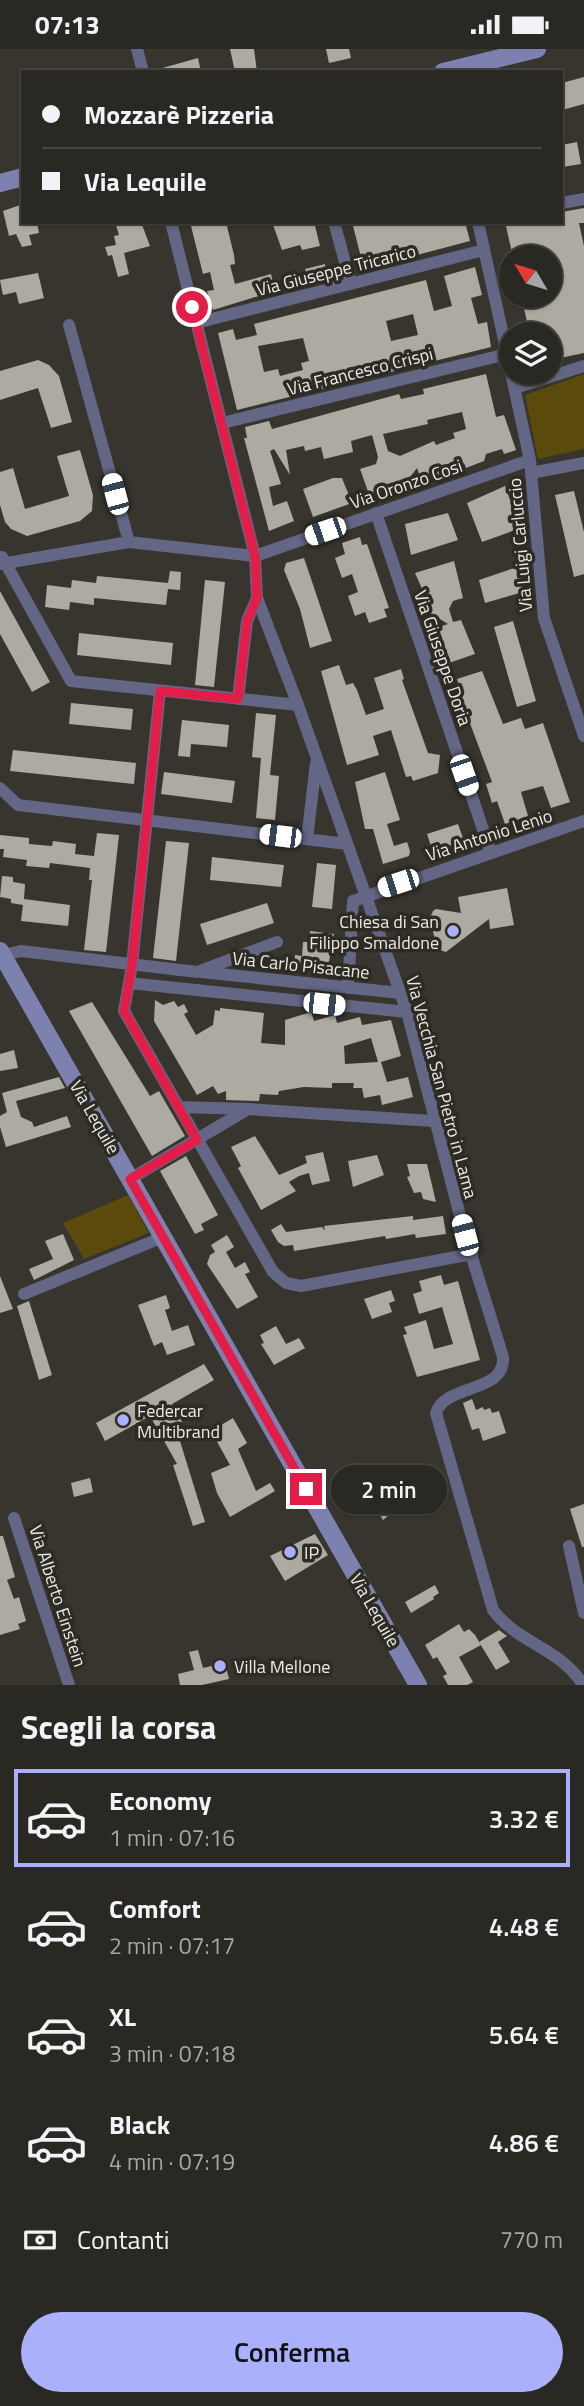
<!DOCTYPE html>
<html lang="it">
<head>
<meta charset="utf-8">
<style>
  :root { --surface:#292822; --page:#35342f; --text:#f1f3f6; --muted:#a5a6a5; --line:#454440; --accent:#aab0fb }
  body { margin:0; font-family:"Titillium Web",sans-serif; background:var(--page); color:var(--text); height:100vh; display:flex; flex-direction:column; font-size:26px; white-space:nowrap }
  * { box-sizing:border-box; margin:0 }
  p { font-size:23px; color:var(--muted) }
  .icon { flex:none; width:38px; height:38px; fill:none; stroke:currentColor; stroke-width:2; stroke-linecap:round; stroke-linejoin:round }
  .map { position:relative; height:1636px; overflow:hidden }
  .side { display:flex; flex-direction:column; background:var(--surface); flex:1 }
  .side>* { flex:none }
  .hud { position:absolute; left:21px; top:21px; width:542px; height:154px; border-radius:0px; box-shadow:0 2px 5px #0004,0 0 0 2px var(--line); display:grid; align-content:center; height:154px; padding:0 21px; background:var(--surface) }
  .needle { width:46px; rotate:308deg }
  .fabs { position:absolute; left:499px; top:196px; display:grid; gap:14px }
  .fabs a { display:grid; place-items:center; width:63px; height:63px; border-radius:50%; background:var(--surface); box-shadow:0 2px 5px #0004,0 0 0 2px var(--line); font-size:35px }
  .end { position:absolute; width:32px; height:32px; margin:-16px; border:9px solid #e11d48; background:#fff; box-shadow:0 0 0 4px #fff }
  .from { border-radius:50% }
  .bubble { position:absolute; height:49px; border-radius:24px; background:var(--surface); box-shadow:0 2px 5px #0004,0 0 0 2px var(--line); font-size:23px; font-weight:600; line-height:49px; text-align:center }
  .car { position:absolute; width:21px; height:42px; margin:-21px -10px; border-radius:9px; box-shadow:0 0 5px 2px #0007; background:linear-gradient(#fff 24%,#345 0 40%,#fff 0 76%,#345 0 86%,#fff 0) }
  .hud b { display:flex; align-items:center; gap:24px; height:66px; font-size:26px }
  .hud b+b { border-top:2px solid var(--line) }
  .hud i { width:18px; height:18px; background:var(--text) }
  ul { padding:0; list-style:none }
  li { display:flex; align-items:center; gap:21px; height:98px; margin:0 14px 10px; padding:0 7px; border:4px solid transparent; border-radius:0px }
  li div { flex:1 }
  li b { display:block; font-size:26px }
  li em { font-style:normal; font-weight:600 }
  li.current { border-color:var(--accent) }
  li>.icon { width:63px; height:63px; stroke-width:1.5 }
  h2 { padding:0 21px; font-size:32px; line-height:84px }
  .pay { display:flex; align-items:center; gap:18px; height:77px; padding:0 21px; font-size:26px }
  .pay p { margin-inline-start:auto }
  .primary-button { display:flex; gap:14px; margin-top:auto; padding:14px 21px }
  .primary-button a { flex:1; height:80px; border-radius:42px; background:var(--accent); color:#111; font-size:28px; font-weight:600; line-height:80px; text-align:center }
  .status { display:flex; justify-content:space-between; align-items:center; height:49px; padding:0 35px; background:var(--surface); direction:ltr }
  .status svg { height:19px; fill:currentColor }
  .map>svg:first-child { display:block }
</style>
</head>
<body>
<div class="status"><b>07:13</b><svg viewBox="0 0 49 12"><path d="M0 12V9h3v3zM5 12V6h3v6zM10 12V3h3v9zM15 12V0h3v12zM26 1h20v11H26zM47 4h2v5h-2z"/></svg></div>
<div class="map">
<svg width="584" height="1636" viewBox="0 0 584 1636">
  <rect width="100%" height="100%" fill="#37352d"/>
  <path fill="#5a4a0b" d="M584,325V400L538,410L525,346Z
    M128,1146L149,1184L84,1210L63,1174Z"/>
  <path fill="#adaba1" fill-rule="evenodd" d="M230,0H254L257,23H235Z
    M326,0H349L351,9L329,14Z
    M198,9L201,23H160L159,20Z
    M584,28V55L562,61V34Z
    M577,93L581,115L562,118V96Z
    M23,155V173H37L39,184L29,186L32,196L22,198L16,185L9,187L3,162Z
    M584,159V174H579L584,197V304L550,311V285H530L521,247H550V208H513L505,173H562V163Z
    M115,173H141L150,197L124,204L129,225L118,228L112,206L108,207L105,198L116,196L114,187L119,186Z
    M190,173H226L234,206L235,215L230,216L235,235L271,225L275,242L213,261L207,242L214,241L210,223L203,225Z
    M272,173H314L320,197L302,201L300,196L282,201Z
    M352,173H431L432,177L465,173L470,192L364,220Z
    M325,215L328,231L301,238L299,229L307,225L305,220Z
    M475,218L482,246L471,249L478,275L487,273L491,298L237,361L218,284L233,280L236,291L257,286L254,275L426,231L434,262L452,257L444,227ZM413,265L418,286L391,292L386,272ZM303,289L309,312L301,314L303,321L280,327L278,320L264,323L258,297Z
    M38,224L44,249L19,255L16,243L3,246L0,231Z
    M38,311L49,316L59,327L72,373L51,379L38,339L0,351V322Z
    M486,325L496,368L504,366L516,401L504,405L502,400L486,405L484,412L466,419L464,414L422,433L417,419L404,436L370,448L360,420L376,415L378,408L372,386L351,392L353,403L324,410L321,398L305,402L304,397L286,401L290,426L274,400L270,402L281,435L269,438L273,457L287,452L294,472L269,482L244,389H247L245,378L269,372L272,380L399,345L401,350L424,345L423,340ZM462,363L466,380L453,384L455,389L436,396L434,392L400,407L388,402L383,385L428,375L427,371Z
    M80,401L93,446L92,462L80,472L27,487L11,480L5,473L0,456V423L13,419L25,460L69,447L57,407Z
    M333,429H342L352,454L313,468L303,440Z
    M505,437L510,451L518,453L524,468L515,471L518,480L482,493L467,454Z
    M574,442L584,483V525L574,528L555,446Z
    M448,464L458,491L411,506L405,475Z
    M360,488L362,496L367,495L389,559L384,560L387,568L369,574L365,563L355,567L348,547L358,543L352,525L342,529L335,509L345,505L342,494Z
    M304,509L332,592L310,599L300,560L284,521L286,514Z
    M454,512L463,549L453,552L449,560L453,573L461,571L475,605L449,614L436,579L448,575L427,562V551L415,524Z
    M520,517L523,543L485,554L479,531Z
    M170,522L181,523L180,541L168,540L166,556L94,549V556L70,553L69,561L45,558L47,536L71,539L72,531L96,534L97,527L168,534Z
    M205,531L225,533L214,638L195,636Z
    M0,542L50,633L32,643L0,585Z
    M513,572L536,652L517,658L494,578Z
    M79,584L173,594L171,616L77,606Z
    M339,616L346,636L353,634L357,641L366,666L384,660L374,629L401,620L404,630L402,631L428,704L440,706L438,724L413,732L411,727L406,728L391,681L373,687L379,706L347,716L321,622Z
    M482,622L503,675L521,669L525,680L543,674L570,753L551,759L543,737L524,742L521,743L528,767L505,775L497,752L492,754L486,735L492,733L456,637L459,636L457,630Z
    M71,654L133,660L131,681L69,675Z
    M256,664L276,666L270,726L279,727L275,771L256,769L261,709L252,708Z
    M182,671L229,676L227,698L191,695L190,708L178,707Z
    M13,701L136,714L134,735L10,722Z
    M164,723L235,732L232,754L161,745Z
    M385,723L400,771L387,775L394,797L407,793L410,802L409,807L383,815L373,780H365L355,733Z
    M458,775L464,792L443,799L445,806L435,809L427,785Z
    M97,784L119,786L106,903L84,901L92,831H89L90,819L50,814L49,819L26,817L27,811L3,808L4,800H0V786L29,789V795L52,797L53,792L76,795L75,805L94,807Z
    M166,792L189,794L176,912L153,909Z
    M212,808L284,816L281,838L210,831Z
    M317,814L336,816L332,860L312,858Z
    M2,827L13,828V833L25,835L24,850L70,856L68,877L21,872L23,856L11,854V850L0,848Z
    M507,839L514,876L490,880L489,870L446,903L437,900L430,869L433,862L436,860L461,864L458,848Z
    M267,854L274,874L207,896L200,875Z
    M310,882L334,885L328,918L294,917L295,906L302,907L303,893H309Z
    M155,951L163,956L174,952L178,958L184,955L188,963L184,965L196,986L213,976L215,961L220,962V959L264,964L261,994L285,996V971L311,963L314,972L335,966L337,974L360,968L362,976L391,971L401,1007L381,1013L387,1033L408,1028L413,1048L382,1056L380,1046L364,1049L362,1039H353L354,1034H332V1039L304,1038L279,1042L278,1046L260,1045L259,1052L226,1051V1042L218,1045L213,1037L197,1046L154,972ZM371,989L378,1013L345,1015L344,997Z
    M92,953L150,1047L159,1042L185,1087L152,1107L69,962Z
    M14,1001L18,1019L0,1022V1005Z
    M59,1028L65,1039L16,1052L21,1068L32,1073L34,1078L67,1067L71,1078L6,1098L0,1078V1067L7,1063L2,1044Z
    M255,1087L279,1126L307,1114L305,1107L323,1103L330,1132L312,1136L309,1124L299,1127L289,1133L296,1142L261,1161L238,1119L241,1117L231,1098Z
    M377,1106L384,1126L353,1138L348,1112Z
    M186,1107L218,1166L201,1175L204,1181L195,1185L160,1122Z
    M407,1115H427L436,1153L423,1150L421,1143L414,1144L407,1128L410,1127Z
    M413,1167V1171L443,1167L446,1185L416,1189L415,1185L386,1190L385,1187L294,1202L293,1196L284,1197L278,1193L271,1181L281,1175L286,1183L322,1178L325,1182L324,1177Z
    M63,1185L74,1211L34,1231L29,1220L53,1210L45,1192Z
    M227,1186L234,1198L226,1203L235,1219L245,1213L250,1223L245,1225L258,1248L237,1260L207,1215L210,1206L215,1203L211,1196Z
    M441,1226L444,1236L458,1232L480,1311L417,1328L403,1286L407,1285L404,1278L426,1271L434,1300L453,1295L442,1258L419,1265L413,1245L422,1242L419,1232Z
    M0,1227L13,1260L0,1264Z
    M391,1241L395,1252L389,1254L392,1263L372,1270L364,1250Z
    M166,1246L170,1259L165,1261L172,1282L188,1276L195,1296L167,1306L162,1293L154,1297L138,1256Z
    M29,1252L52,1326L39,1331L17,1257Z
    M276,1277L286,1295L299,1289L305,1299L274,1316L261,1295L264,1294L260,1286Z
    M204,1315L214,1331L172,1355L182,1373L175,1376L205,1473L193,1477L173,1416L177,1415L150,1367L105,1392L96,1374Z
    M472,1350L476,1361L483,1358L484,1361L490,1359L492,1364L499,1362L506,1384L483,1392L479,1379L472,1381L463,1354Z
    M233,1369L247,1394L238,1400L256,1442L270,1434L275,1442L230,1468L217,1444L211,1424L230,1416L211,1382Z
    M90,1429L93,1443L74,1448L71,1434Z
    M385,1448L393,1463L383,1471L373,1455Z
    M584,1455V1498H582L570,1460Z
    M315,1485L328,1506L285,1532L270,1507Z
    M0,1487H3L15,1528L7,1531L14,1550L19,1548L26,1572L18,1575L20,1580L0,1586Z
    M435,1536L439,1544L433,1548L434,1550L411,1564L405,1553Z
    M459,1575L464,1583L469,1580L475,1586L481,1596L459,1608L473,1633L467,1636H448L443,1627L447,1625L437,1608L433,1610L425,1596Z
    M499,1581L507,1587L498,1593L510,1613L496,1621L479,1593Z
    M198,1601L203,1619L225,1614L229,1630L202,1636H180L178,1625L194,1621L189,1603Z"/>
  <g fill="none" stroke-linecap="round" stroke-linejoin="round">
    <path stroke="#636684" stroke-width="12" d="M137,0L143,23
      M562,154L584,150
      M171,173L255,507L257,549L298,656L407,963L465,1186L503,1308C506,1345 445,1334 436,1364L493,1561C517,1594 562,1600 583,1636
      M334,173L351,235
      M478,173L509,313
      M196,274L484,201
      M69,276L129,493
      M511,324L530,411L544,569L584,687
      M515,339L584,317
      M222,374L507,305
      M531,424L584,414
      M376,464L491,804
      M2,508L71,632L298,656
      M0,515L129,493L255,507L530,411
      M160,642L132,916L124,962L273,1223L286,1234L301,1237L472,1205
      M238,650L247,572L257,549
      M0,739L18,756L347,795
      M307,790L316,714
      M0,907L21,902L197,923L277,893
      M201,923L400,944
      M129,934L407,963
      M348,939L353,852L584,772
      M179,1058L248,1060
      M130,1130L248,1060L433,1072
      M24,1245L163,1188
      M14,1469L69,1636
      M569,1497L584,1564"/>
    <path stroke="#7d81b0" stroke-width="18" d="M443,23L537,0
      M0,134L23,128
      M0,902L418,1636"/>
  </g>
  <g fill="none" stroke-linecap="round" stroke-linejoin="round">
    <path stroke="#e11d48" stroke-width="9" d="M192,258L255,507L257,549L247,572L238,650L160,642L132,916L124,962L197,1091L130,1130L306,1440"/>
  </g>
  <g fill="#aab0fb" stroke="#2d2b23" stroke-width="2.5">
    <circle cx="453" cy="882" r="7"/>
    <circle cx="123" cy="1371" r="7"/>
    <circle cx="290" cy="1503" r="7"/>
    <circle cx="220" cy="1617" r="7"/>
  </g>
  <g text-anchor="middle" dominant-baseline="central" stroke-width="7" stroke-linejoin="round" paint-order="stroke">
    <g font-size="18" fill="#eceae5" stroke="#2d2b23">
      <text transform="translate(336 221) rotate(-14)">Via Giuseppe Tricarico</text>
      <text transform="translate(360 322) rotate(-14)">Via Francesco Crispi</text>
      <text transform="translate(406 435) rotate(-19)">Via Oronzo Cosi</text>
      <text transform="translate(520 496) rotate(-95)">Via Luigi Carluccio</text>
      <text transform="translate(443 609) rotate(71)">Via Giuseppe Doria</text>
      <text transform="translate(489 786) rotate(-18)">Via Antonio Lenio</text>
      <text transform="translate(301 916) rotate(6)">Via Carlo Pisacane</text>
      <text transform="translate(442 1038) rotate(75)">Via Vecchia San Pietro in Lama</text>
      <text transform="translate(95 1068) rotate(60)">Via Lequile</text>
      <text transform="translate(58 1547) rotate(72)">Via Alberto Einstein</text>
      <text transform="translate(375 1561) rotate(60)">Via Lequile</text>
    </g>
    <g font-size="18" fill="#eceae5" stroke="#2d2b23" text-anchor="start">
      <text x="439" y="872" text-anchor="end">Chiesa di San<tspan x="439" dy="21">Filippo Smaldone</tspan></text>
      <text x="137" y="1361">Federcar<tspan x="137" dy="21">Multibrand</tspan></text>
      <text x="304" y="1503">IP</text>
      <text x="234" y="1617">Villa Mellone</text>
    </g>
  </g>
</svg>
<div class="fabs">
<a><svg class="needle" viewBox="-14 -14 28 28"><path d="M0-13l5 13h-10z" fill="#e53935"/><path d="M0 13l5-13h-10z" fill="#a5a6a5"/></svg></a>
<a><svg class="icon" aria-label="layers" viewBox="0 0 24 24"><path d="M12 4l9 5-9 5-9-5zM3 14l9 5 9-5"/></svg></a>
</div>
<i class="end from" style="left:192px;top:258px"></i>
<i class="end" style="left:306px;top:1440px"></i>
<div class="bubble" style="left:331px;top:1416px;width:116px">2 min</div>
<i class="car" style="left:115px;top:445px;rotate:345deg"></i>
<i class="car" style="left:325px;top:482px;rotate:251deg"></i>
<i class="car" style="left:464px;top:726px;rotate:161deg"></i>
<i class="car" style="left:280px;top:787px;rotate:277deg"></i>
<i class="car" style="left:398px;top:834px;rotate:252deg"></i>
<i class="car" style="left:324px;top:955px;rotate:96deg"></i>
<i class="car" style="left:465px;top:1186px;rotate:345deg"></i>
<div class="hud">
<b><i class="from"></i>Mozzarè Pizzeria</b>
<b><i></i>Via Lequile</b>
</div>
</div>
<section class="side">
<h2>Scegli la corsa</h2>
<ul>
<li class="current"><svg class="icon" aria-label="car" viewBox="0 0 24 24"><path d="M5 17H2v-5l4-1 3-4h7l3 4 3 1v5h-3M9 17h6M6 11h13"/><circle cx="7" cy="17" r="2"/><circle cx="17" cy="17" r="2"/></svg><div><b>Economy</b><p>1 min · 07:16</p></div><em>3.32 €</em></li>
<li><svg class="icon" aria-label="car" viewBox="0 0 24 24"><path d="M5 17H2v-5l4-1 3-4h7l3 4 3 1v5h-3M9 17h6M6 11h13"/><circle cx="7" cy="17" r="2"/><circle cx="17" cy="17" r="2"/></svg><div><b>Comfort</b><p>2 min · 07:17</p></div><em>4.48 €</em></li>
<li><svg class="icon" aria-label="car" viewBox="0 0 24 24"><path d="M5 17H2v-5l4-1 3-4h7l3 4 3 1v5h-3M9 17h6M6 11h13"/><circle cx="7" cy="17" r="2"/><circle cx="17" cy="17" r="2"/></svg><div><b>XL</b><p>3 min · 07:18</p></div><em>5.64 €</em></li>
<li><svg class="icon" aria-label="car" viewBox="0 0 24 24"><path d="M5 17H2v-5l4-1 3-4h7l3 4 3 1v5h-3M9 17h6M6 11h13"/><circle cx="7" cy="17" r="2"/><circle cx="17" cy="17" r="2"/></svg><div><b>Black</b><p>4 min · 07:19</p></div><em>4.86 €</em></li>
</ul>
<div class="pay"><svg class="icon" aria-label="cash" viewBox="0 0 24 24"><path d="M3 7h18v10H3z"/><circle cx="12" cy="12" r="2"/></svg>Contanti<p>770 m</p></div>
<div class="primary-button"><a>Conferma</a></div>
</section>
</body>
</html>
